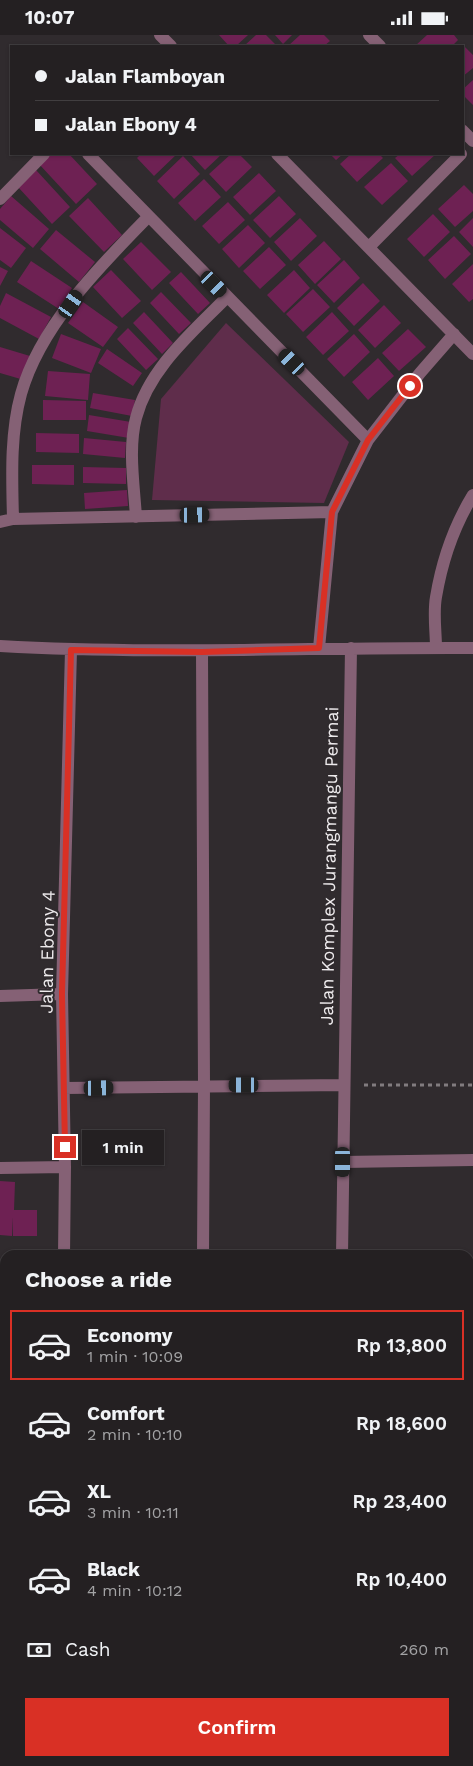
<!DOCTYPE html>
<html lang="en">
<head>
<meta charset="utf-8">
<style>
  :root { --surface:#242022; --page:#2c282a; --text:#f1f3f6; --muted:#a3a3a5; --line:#413e40; --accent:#d93025 }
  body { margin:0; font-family:"Work Sans",sans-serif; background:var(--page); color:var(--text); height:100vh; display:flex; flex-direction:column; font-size:19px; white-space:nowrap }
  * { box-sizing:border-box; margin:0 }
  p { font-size:16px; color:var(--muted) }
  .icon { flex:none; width:28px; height:28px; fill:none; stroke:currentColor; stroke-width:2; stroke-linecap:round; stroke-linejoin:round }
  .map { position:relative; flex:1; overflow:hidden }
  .sheet { position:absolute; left:0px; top:1215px; width:474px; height:516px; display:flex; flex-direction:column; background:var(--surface); border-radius:15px 15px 0 0; box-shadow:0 1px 4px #0004,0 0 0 1px var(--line) }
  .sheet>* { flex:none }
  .guide { position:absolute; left:10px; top:10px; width:454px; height:110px; border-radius:0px; box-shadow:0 1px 4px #0004,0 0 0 1px var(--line); display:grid; align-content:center; height:110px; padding:0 25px; background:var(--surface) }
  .end { position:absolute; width:22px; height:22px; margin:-11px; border:6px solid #d93025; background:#fff; box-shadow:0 0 0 2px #fff }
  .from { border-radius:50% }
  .bubble { position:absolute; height:35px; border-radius:0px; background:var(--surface); box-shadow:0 1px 4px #0004,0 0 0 1px var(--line); font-size:16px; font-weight:600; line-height:35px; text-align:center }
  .car { position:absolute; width:15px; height:30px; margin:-15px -8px; border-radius:6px; box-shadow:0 0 4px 1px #0007; background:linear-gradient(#222 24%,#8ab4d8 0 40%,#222 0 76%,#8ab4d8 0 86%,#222 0) }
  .guide b { display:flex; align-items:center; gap:18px; height:48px; font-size:19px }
  .guide b+b { border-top:1px solid var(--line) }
  .guide i { width:12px; height:12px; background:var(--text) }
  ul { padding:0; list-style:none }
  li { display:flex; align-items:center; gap:15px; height:70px; margin:0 10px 8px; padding:0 15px; border:2px solid transparent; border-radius:0px }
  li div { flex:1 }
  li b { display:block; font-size:19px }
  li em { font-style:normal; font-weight:600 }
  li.on { border-color:var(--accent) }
  li>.icon { width:45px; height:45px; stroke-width:1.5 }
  h2 { padding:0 25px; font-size:22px; line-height:60px }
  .pay { display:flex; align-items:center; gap:12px; height:55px; padding:0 25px; font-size:19px }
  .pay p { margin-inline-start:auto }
  .primary-button { display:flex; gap:10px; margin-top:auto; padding:10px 25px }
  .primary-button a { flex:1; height:58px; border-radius:0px; background:var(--accent); color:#fff; font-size:20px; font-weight:600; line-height:58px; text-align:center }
  .status { display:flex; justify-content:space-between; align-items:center; height:35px; padding:0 25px; background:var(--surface); direction:ltr }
  .status svg { height:14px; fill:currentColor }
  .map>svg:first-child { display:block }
</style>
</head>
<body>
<div class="status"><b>10:07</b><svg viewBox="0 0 49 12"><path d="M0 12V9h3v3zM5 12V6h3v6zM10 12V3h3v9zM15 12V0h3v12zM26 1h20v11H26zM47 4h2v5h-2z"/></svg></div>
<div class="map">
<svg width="473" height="1731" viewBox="0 0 473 1731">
  <rect width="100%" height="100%" fill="#302b2e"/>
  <path fill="#5f2d4b" d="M226,288L349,407L324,468L152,465L161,364Z"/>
  <path fill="#6e2153" d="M219,0H248L236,11H229Z
    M256,0H266L277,11H244Z
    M275,0H292L283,9Z
    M300,0H324L330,6L324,11H288Z
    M427,0H454L458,5L452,11H415Z
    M462,9L473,20V33L462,42V11H460Z
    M473,45V70L462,59V55Z
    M49,119H69L97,149L76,169L39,129Z
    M141,119H177L154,141L137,123Z
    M190,119H222L205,135Z
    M231,119H239L252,132L226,157L209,139Z
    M330,119H343L336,125Z
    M351,119H379L383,123L357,147L340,129Z
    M400,119H436L412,141L395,123Z
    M183,121L200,139L174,164L157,146Z
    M391,128L408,146L382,170L364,152Z
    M36,135L70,172L52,189L18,152Z
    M259,138L276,156L250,180L233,162Z
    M204,144L221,162L195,186L178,168Z
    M464,150L473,159V176L455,192L438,174Z
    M11,161L49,194L33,213L0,185V174Z
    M279,161L296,179L270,203L253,185Z
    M88,163L122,200L104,217L69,181Z
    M228,167L245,185L219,209L202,191Z
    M433,179L450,197L424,222L407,204Z
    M300,183L317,201L291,226L274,207Z
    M473,183V212L459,197Z
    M248,190L265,208L239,233L222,214Z
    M0,193L26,213L11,233L0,225Z
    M56,195L95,227L79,247L40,214Z
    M454,201L471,219L445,244L428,225Z
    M324,206L341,224L315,249L298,230Z
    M141,207L171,237L152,255L123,224Z
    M269,212L286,230L260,254L243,236Z
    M344,225L360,243L334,268L317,250Z
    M31,226L72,253L59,274L17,247Z
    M473,229V264L469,267L452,249Z
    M0,232L8,236L0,251Z
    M111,235L141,266L122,283L93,252Z
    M294,235L310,253L284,278L267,260Z
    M181,237L210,268L198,279L169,248Z
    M363,248L380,266L354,291L337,273Z
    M313,254L330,272L303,297L286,279Z
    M161,257L191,288L179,299L150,268Z
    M6,258L51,282L39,304L0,283V271Z
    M83,267L118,292L103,312L68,288Z
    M384,270L401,288L375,313L358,295Z
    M144,277L173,308L162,319L133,288Z
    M332,277L349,296L323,320L306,302Z
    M128,293L158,324L146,335L117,304Z
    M408,294L426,312L399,336L382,318Z
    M61,299L101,314L91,338L52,323Z
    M354,299L370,317L344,342L327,324Z
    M0,312L30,321L24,345L0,338Z
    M107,314L142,338L133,351L98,328Z
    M378,323L394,341L368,365L352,347Z
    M48,336L90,339L88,365L45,361Z
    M93,358L135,365L132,381L90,373Z
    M43,365L86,366V385H43Z
    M89,380L131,387L129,403L87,396Z
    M36,398L79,399V418L36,417Z
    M84,403L126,407L125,423L83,419Z
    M32,430H74V450L32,449Z
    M83,432L126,433V449L83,448Z
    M127,455L128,471L85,474L84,458Z
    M0,1146L15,1147L14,1175H37V1201H13V1182L12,1201L0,1200Z
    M0,1530H5V1572H0Z
    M5,1671V1701L0,1703V1672Z
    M5,1708V1726H41L43,1731H2L0,1709Z
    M100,1726H128L119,1731H103Z
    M172,1726H215L218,1731H168L167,1729Z"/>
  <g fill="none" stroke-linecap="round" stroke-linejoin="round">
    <path stroke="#817c7f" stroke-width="3" stroke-dasharray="4 4" stroke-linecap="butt" d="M364,1050H473"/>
    <path stroke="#856175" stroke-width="12" d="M160,0L171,11
      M369,0L380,11
      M462,95L473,106
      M88,119L368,405
      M277,119L473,319
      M0,164L44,119
      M369,212L461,119
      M136,482C134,450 128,413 136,383C149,333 193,297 227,262
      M13,484C12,443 10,399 21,359C40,291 100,231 148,182
      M0,487L13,484L332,477
      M0,611C158,620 315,612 473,613
      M319,613L332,477L368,405L420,338L454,299
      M436,613C436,597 433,578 436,562C442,526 454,491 473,460
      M202,617L204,1050L203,1220
      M0,961L62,959
      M64,1053L343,1050
      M343,1127L473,1125
      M0,1133L65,1132
      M64,1220L65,1132L62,959L71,615
      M342,1220L351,613
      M0,1481H5
      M469,1482H473
      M469,1676L473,1674
      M87,1726L89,1731
      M242,1726L245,1731
      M406,1726L408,1731
      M361,1731L370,1726"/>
  </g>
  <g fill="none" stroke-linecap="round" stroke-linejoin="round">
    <path stroke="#d93025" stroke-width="6" d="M65,1112L62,959L71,615L202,617L319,613L332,477L368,405L410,351"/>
  </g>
  <g text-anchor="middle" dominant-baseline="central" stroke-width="4" stroke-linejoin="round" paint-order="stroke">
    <g font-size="18" fill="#edeaec" stroke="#302b2e">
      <text transform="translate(329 831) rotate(-89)">Jalan Komplex Jurangmangu Permai</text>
      <text transform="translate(47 917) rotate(-89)">Jalan Ebony 4</text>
    </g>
  </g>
</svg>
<i class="end from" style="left:410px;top:351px"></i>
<i class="end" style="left:65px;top:1112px"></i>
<div class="bubble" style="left:82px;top:1095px;width:82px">1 min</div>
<i class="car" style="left:214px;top:249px;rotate:135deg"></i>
<i class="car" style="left:71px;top:269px;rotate:35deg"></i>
<i class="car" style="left:292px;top:327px;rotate:315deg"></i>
<i class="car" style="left:195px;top:480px;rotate:89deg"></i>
<i class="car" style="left:244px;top:1050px;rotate:270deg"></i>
<i class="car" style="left:99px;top:1053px;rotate:89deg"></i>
<i class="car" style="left:343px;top:1127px;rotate:180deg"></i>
<div class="guide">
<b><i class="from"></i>Jalan Flamboyan</b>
<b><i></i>Jalan Ebony 4</b>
</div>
<section class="sheet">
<h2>Choose a ride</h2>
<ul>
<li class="on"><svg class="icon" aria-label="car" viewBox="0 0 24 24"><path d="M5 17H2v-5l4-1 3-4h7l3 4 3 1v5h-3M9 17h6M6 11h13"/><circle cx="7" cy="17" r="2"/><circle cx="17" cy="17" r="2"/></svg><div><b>Economy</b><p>1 min · 10:09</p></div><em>Rp 13,800</em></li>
<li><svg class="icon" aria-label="car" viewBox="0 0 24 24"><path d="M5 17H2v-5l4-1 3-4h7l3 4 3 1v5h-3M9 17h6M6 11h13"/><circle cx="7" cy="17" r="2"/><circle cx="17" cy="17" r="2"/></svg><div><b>Comfort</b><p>2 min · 10:10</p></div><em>Rp 18,600</em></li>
<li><svg class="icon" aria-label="car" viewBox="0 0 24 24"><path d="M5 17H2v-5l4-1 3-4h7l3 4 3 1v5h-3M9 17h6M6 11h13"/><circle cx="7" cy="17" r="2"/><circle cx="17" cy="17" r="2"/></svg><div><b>XL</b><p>3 min · 10:11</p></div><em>Rp 23,400</em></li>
<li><svg class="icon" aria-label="car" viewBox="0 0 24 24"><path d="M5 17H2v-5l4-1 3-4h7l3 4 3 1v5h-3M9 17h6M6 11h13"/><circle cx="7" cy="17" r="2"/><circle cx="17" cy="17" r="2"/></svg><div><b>Black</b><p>4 min · 10:12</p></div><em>Rp 10,400</em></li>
</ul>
<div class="pay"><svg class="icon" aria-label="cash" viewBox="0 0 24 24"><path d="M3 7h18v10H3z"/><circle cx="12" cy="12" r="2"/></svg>Cash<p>260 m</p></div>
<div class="primary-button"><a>Confirm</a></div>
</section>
</div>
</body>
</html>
